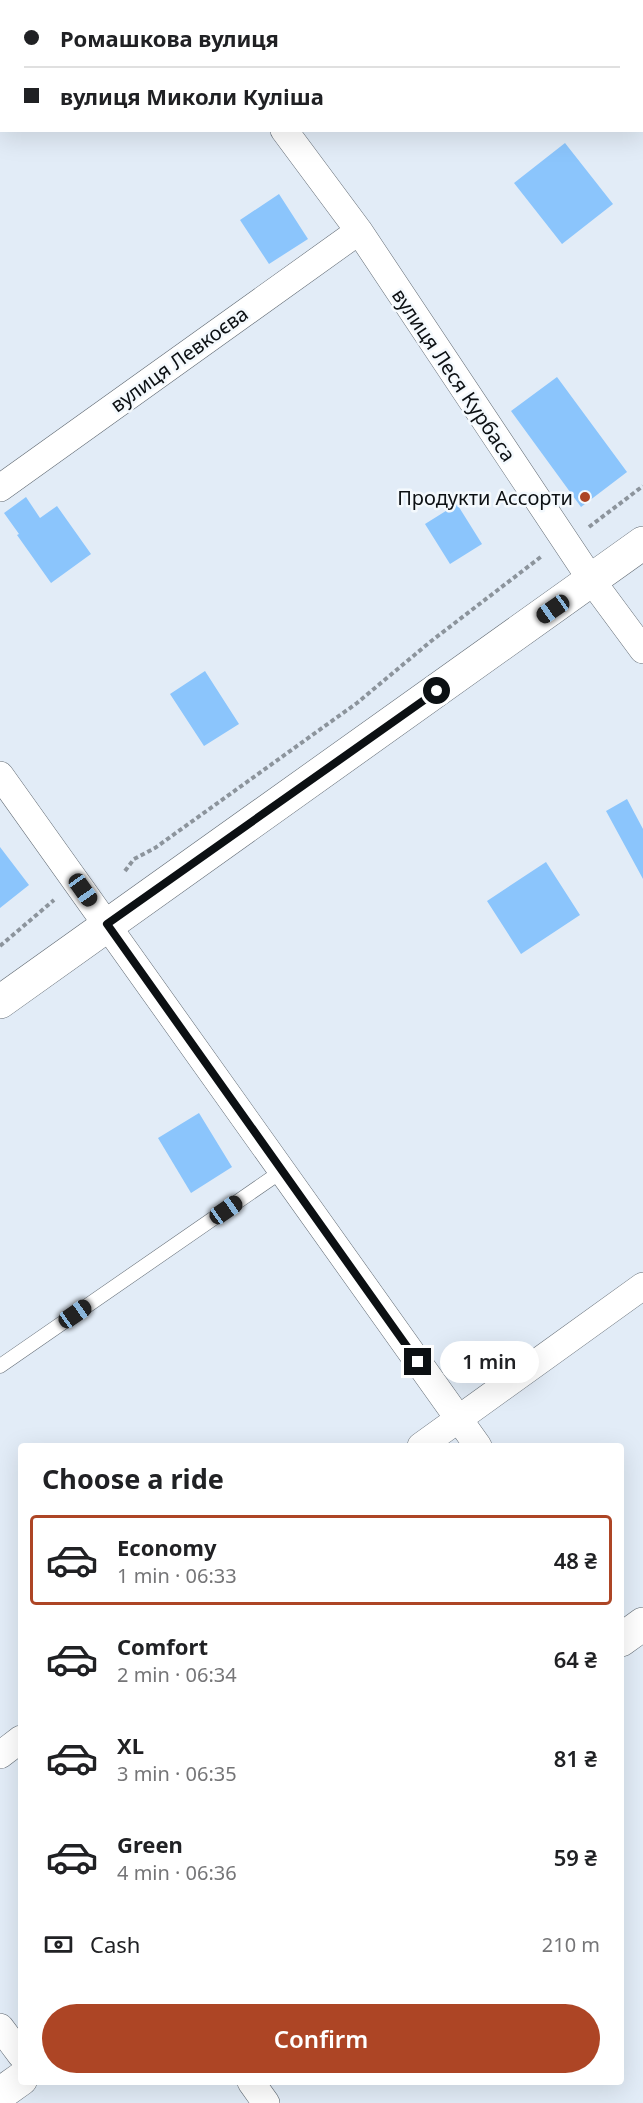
<!DOCTYPE html>
<html lang="en">
<head>
<meta charset="utf-8">
<style>
  :root { --surface:#fff; --page:#f2f2f2; --text:#202124; --muted:#757577; --line:#e0e0e0; --accent:#ad4525 }
  body { margin:0; font-family:"Noto Sans",sans-serif; background:var(--page); color:var(--text); height:100vh; display:flex; flex-direction:column; font-size:22px; white-space:nowrap }
  * { box-sizing:border-box; margin:0 }
  p { font-size:20px; color:var(--muted) }
  .icon { flex:none; width:33px; height:33px; fill:none; stroke:currentColor; stroke-width:2; stroke-linecap:round; stroke-linejoin:round }
  .map { position:relative; flex:1; overflow:hidden }
  .details { position:absolute; left:18px; top:1443px; width:606px; height:642px; display:flex; flex-direction:column; background:var(--surface); border-radius:6px; box-shadow:0 6px 24px #0002 }
  .details>* { flex:none }
  .top-card { position:absolute; left:0px; top:0px; width:644px; height:132px; box-shadow:0 6px 24px #0002; display:grid; align-content:center; height:132px; padding:0 24px; background:var(--surface) }
  .end { position:absolute; width:27px; height:27px; margin:-14px; border:8px solid #0c1013; background:#fff; box-shadow:0 0 0 3px #fff }
  .from { border-radius:50% }
  .bubble { position:absolute; height:42px; border-radius:21px; background:var(--surface); box-shadow:0 6px 24px #0002; font-size:20px; font-weight:600; line-height:42px; text-align:center }
  .car { position:absolute; width:18px; height:36px; margin:-18px -9px; border-radius:8px; box-shadow:0 0 4px 2px #0007; background:linear-gradient(#222 24%,#8ab4d8 0 40%,#222 0 76%,#8ab4d8 0 86%,#222 0) }
  .top-card b { display:flex; align-items:center; gap:21px; height:57px; font-size:22px }
  .top-card b+b { border-top:2px solid var(--line) }
  .top-card i { width:15px; height:15px; background:var(--text) }
  ul { padding:0; list-style:none }
  li { display:flex; align-items:center; gap:18px; height:90px; margin:0 12px 9px; padding:0 12px; border:3px solid transparent; border-radius:6px }
  li div { flex:1 }
  li b { display:block; font-size:22px }
  li em { font-style:normal; font-weight:600 }
  li.selected { border-color:var(--accent) }
  li>.icon { width:54px; height:54px; stroke-width:1.5 }
  h2 { padding:0 24px; font-size:27px; line-height:72px }
  .pay { display:flex; align-items:center; gap:15px; height:66px; padding:0 24px; font-size:22px }
  .pay p { margin-inline-start:auto }
  .action { display:flex; gap:12px; margin-top:auto; padding:12px 24px }
  .action a { flex:1; height:69px; border-radius:36px; background:var(--accent); color:#fff; font-size:24px; font-weight:600; line-height:69px; text-align:center }
  .map>svg:first-child { display:block }
</style>
</head>
<body>
<div class="map">
<svg width="643" height="2103" viewBox="0 0 643 2103">
  <rect width="100%" height="100%" fill="#e2ecf7"/>
  <path fill="#8bc5fc" d="M565,143L613,204L562,244L514,183Z
    M279,194L308,239L269,264L240,220Z
    M557,377L627,472L581,507L511,411Z
    M26,497L40,518L57,506L91,554L51,583L17,535L19,534L4,513Z
    M457,504L482,544L450,564L425,524Z
    M205,671L239,724L204,746L170,694Z
    M627,799L643,829V879L606,811Z
    M0,847L29,885L0,908Z
    M546,862L580,915L521,954L487,901Z
    M199,1113L232,1167L191,1193L158,1138Z"/>
  <g fill="none" stroke-linecap="round" stroke-linejoin="round">
    <defs>
      <path id="lane" d="M0,1366L282,1171"/>
      <path id="street" d="M187,0L188,2
        M284,130L359,231L592,581L643,650
        M0,488L359,231
        M0,775L478,1446
        M421,1446L643,1286
        M0,1755L21,1739
        M0,2027L21,2055
        M251,2082L266,2103"/>
      <path id="secondary" d="M0,1002L643,543
        M621,1640L643,1624
        M0,2094L21,2079"/>
    </defs>
    <use href="#lane" stroke="#636c75" stroke-width="15"/>
    <use href="#street" stroke="#636c75" stroke-width="28"/>
    <use href="#secondary" stroke="#636c75" stroke-width="34"/>
    <path stroke="#8c949c" stroke-width="4" stroke-dasharray="4.5 3" stroke-linecap="butt" d="M589,527L643,486
      M125,871L134,859L155,848L357,703L430,642L542,556
      M0,946L54,900"/>
    <use href="#lane" stroke="#fff" stroke-width="14"/>
    <use href="#street" stroke="#fff" stroke-width="27"/>
    <use href="#secondary" stroke="#fff" stroke-width="33"/>
  </g>
  <g fill="none" stroke-linecap="round" stroke-linejoin="round">
    <path stroke="#0c1013" stroke-width="8" d="M418,1362L107,924L437,691"/>
  </g>
  <circle fill="#ad4525" stroke="#f4f9fd" stroke-width="2" cx="585" cy="497" r="6"/>
  <g text-anchor="middle" dominant-baseline="central" stroke-width="5" stroke-linejoin="round" paint-order="stroke">
    <g font-size="20" fill="#0c1013" stroke="#f4f9fd">
      <text transform="translate(179 359) rotate(-36)">вулиця Левкоєва</text>
      <text transform="translate(454 375) rotate(56)">вулиця Леся Курбаса</text>
    </g>
    <g font-size="20" fill="#0c1013" stroke="#f4f9fd" text-anchor="end">
      <text x="573" y="497">Продукти Ассорти</text>
    </g>
  </g>
</svg>
<i class="end from" style="left:437px;top:691px"></i>
<i class="end" style="left:418px;top:1362px"></i>
<div class="bubble" style="left:440px;top:1341px;width:99px">1 min</div>
<i class="car" style="left:553px;top:609px;rotate:235deg"></i>
<i class="car" style="left:83px;top:890px;rotate:145deg"></i>
<i class="car" style="left:226px;top:1210px;rotate:55deg"></i>
<i class="car" style="left:75px;top:1314px;rotate:55deg"></i>
<div class="top-card">
<b><i class="from"></i>Ромашкова вулиця</b>
<b><i></i>вулиця Миколи Куліша</b>
</div>
<section class="details">
<h2>Choose a ride</h2>
<ul>
<li class="selected"><svg class="icon" aria-label="car" viewBox="0 0 24 24"><path d="M5 17H2v-5l4-1 3-4h7l3 4 3 1v5h-3M9 17h6M6 11h13"/><circle cx="7" cy="17" r="2"/><circle cx="17" cy="17" r="2"/></svg><div><b>Economy</b><p>1 min · 06:33</p></div><em>48 ₴</em></li>
<li><svg class="icon" aria-label="car" viewBox="0 0 24 24"><path d="M5 17H2v-5l4-1 3-4h7l3 4 3 1v5h-3M9 17h6M6 11h13"/><circle cx="7" cy="17" r="2"/><circle cx="17" cy="17" r="2"/></svg><div><b>Comfort</b><p>2 min · 06:34</p></div><em>64 ₴</em></li>
<li><svg class="icon" aria-label="car" viewBox="0 0 24 24"><path d="M5 17H2v-5l4-1 3-4h7l3 4 3 1v5h-3M9 17h6M6 11h13"/><circle cx="7" cy="17" r="2"/><circle cx="17" cy="17" r="2"/></svg><div><b>XL</b><p>3 min · 06:35</p></div><em>81 ₴</em></li>
<li><svg class="icon" aria-label="car" viewBox="0 0 24 24"><path d="M5 17H2v-5l4-1 3-4h7l3 4 3 1v5h-3M9 17h6M6 11h13"/><circle cx="7" cy="17" r="2"/><circle cx="17" cy="17" r="2"/></svg><div><b>Green</b><p>4 min · 06:36</p></div><em>59 ₴</em></li>
</ul>
<div class="pay"><svg class="icon" aria-label="cash" viewBox="0 0 24 24"><path d="M3 7h18v10H3z"/><circle cx="12" cy="12" r="2"/></svg>Cash<p>210 m</p></div>
<div class="action"><a>Confirm</a></div>
</section>
</div>
</body>
</html>
